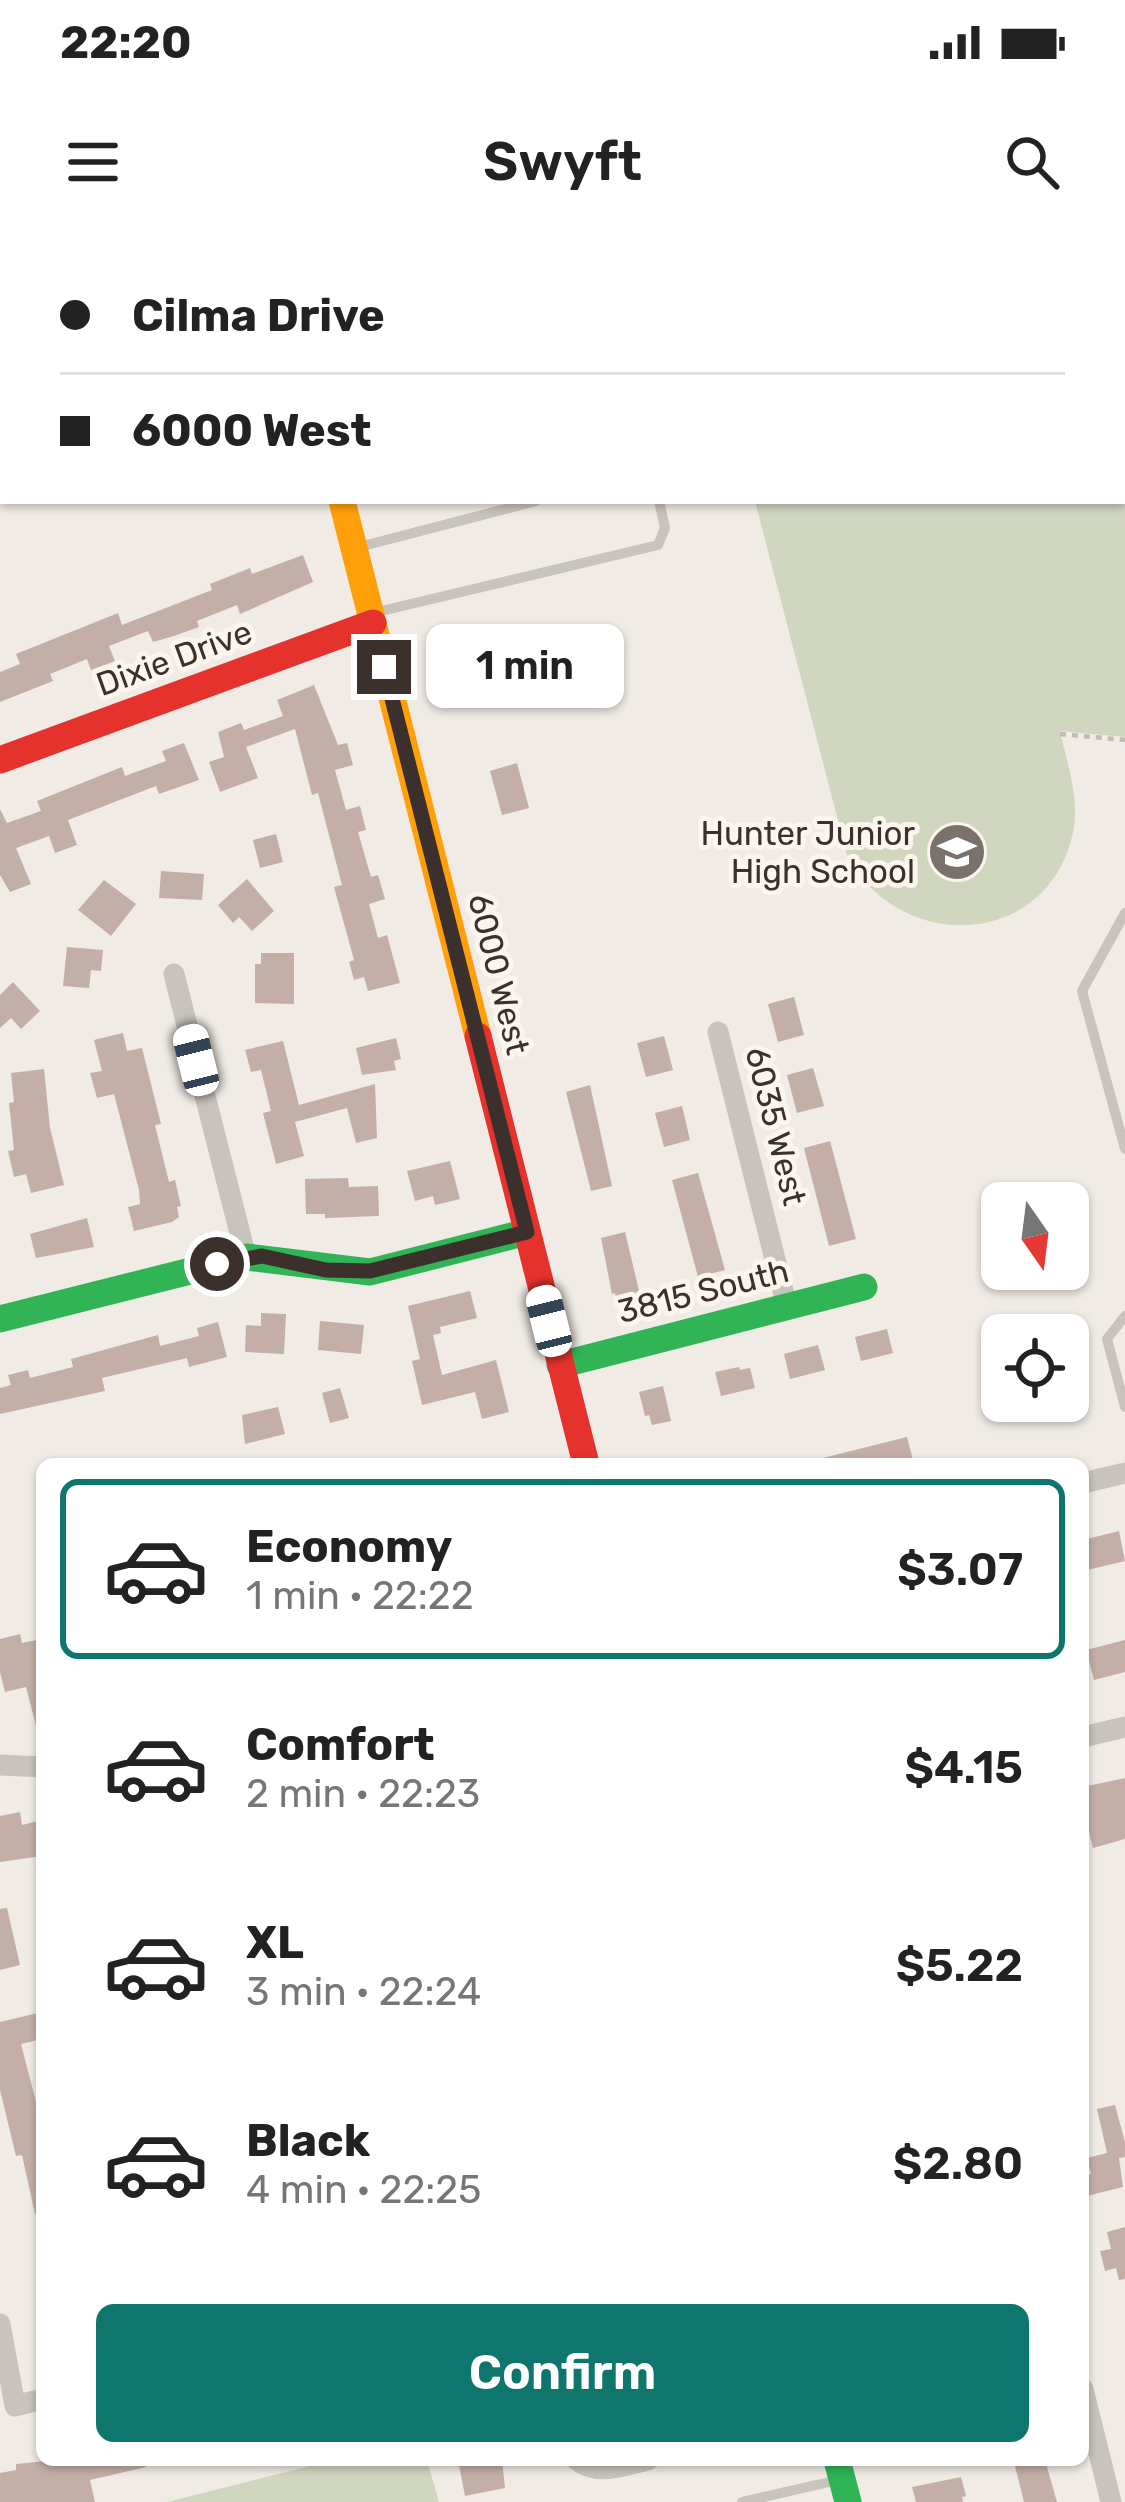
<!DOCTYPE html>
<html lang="en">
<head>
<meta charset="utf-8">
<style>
  :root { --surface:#fff; --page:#f2f2f2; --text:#222; --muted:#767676; --line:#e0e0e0; --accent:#0f766e }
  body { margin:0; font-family:Rubik,sans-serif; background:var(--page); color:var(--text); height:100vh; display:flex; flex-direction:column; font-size:45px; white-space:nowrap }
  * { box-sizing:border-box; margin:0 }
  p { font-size:39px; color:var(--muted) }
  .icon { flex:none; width:66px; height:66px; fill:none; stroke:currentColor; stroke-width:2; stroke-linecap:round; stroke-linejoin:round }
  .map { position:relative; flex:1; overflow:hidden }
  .details { position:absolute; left:36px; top:1218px; width:1053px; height:1008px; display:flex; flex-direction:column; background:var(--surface); border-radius:18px; box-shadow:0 3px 9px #0004 }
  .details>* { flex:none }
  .hud { position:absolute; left:0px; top:0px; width:1125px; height:264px; box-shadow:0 3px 9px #0004; display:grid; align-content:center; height:264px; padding:0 60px; background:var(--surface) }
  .needle { width:78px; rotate:166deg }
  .controls { position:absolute; left:981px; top:942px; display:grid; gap:24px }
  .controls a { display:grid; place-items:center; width:108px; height:108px; border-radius:18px; background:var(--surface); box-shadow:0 3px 9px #0004; font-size:60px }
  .end { position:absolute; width:54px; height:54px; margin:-27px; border:15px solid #3b302b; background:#fff; box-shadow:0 0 0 6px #fff }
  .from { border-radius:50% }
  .bubble { position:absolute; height:84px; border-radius:18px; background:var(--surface); box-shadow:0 3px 9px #0004; font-size:39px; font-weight:600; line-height:84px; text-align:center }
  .car { position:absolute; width:36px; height:72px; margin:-36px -18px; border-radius:15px; box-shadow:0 0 9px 3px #0007; background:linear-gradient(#fff 24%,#345 0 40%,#fff 0 76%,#345 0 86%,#fff 0) }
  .hud b { display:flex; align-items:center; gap:42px; height:114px; font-size:45px }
  .hud b+b { border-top:3px solid var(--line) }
  .hud i { width:30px; height:30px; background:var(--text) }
  ul { padding:21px 0 0; list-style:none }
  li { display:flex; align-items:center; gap:36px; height:180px; margin:0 24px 18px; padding:0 36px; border:6px solid transparent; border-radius:18px }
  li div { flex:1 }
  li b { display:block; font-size:45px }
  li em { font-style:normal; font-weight:600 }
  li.selected { border-color:var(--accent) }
  li>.icon { width:108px; height:108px; stroke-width:1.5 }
  .action { display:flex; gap:24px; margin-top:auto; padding:24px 60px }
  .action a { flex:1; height:138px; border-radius:18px; background:var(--accent); color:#fff; font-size:48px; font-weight:600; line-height:138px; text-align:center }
  .status { display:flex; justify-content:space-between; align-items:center; height:84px; padding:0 60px; background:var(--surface); direction:ltr }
  .status svg { height:33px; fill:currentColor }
  header { display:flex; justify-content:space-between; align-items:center; height:156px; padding:0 60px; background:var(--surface); font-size:54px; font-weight:600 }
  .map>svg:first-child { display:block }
</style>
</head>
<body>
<div class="status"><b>22:20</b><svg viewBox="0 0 49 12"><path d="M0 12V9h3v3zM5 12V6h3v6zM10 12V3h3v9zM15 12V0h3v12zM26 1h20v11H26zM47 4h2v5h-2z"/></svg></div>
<header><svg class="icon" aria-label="menu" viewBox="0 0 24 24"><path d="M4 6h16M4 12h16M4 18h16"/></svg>Swyft<svg class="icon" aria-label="search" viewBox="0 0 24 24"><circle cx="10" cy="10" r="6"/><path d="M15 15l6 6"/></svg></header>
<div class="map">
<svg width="1125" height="2262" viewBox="0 0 1125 2262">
  <rect width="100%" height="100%" fill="#f0ebe5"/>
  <path fill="#d1d6bf" d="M1122,96H1125V497L1060,491C1067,524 1080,557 1073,592C1049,709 899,715 847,615L755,261H1122Z
    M334,2220H427L439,2262H167Z"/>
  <path fill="#c3afa7" d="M303,315L313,342L240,374L237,365L197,381L199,387L174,396L153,402L148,391L109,406L115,421L91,430L87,419L50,434L53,441L0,462V432L20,424L16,414L118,373L122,385L212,350L210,344L250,328L252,334Z
    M500,406L506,433L461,444L457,424L464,422L463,415Z
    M314,445L338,505L347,503L353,525L335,530L346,570L360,566L366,590L358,592L371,637L378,635L385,659L369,664L378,698L387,695L400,743L368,751L364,737L354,740L349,722L354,720L334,647L342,645L318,553L312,555L295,489L246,507L258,538L220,552L209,522L224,517L218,492L241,483L244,490L283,476L277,460Z
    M184,503L199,540L159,554L156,546L68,580L77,605L55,613L49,596L16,608L31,644L10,652L0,635V569L7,583L41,571L37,561L122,527L125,536L166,521L162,511Z
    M517,523L529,568L502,575L490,531Z
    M276,594L283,622L260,628L253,600Z
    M161,631L204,634L202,660L159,658Z
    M247,639L274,671L252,691L239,677L233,683L218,665Z
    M104,640L136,664L111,696L78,670Z
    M67,707L103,710L101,731L91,730L89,748L63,746Z
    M261,713H294V764L255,763V724H261Z
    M13,742L40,771L21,789L11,778L0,788V755Z
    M794,757L804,795L778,802L768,764Z
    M123,793L127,811L142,808L161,884L155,885L169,942L175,940L181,966L177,967L179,977L172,982L134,991L128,967L140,964L139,950L114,854L97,858L90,833L102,831L94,800Z
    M664,796L673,830L646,837L637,803Z
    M396,798L401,819L394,821L396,830L362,835L356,808Z
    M283,801L299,865L375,844L377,898L356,903L347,868L295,882L304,916L276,924L263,873L271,871L261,830L251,832L245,810Z
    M813,828L824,866L797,873L787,835Z
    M44,829L50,888L64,945L31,953L26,934L14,937L8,911L14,910L9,863L14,862L11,833Z
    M590,845L612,946L591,951L566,852Z
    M682,866L690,900L664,907L655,873Z
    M830,901L856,999L829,1006L804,908Z
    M450,921L460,959L435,965L433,956L415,961L407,931Z
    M698,933L725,1030L698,1037L672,940Z
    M348,938L349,947L378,946L379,976L325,978V974H306L305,939Z
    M87,978L94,1007L36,1018L30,994Z
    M625,992L641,1059L618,1065L615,1053L612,1054L601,998Z
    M470,1051L477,1078L440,1087L441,1093L433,1095L442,1135L496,1120L509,1172L482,1179L475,1152L422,1165L412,1121L420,1119L408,1066Z
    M261,1073L286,1074L284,1114L245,1112L246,1085L261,1086Z
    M320,1081L364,1085L361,1114L318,1110Z
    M218,1082L227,1117L189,1127L187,1118L102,1138L105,1151L0,1174V1148L11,1145L8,1135L28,1130L30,1138L73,1127L71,1119L158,1095L160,1106L199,1096L197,1088Z
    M887,1089L893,1113L861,1121L855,1097Z
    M818,1105L825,1130L790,1139L784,1114Z
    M739,1127L740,1130L750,1128L755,1148L721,1156L715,1132Z
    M663,1146L671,1181L652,1185L649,1175L645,1176L639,1152Z
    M340,1148L349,1178L330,1183L322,1153Z
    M278,1167L285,1194L245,1204L242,1175Z
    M907,1197L914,1224H824L823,1218Z
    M1119,1291L1125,1321L1083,1331V1300Z
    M20,1394L22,1403L42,1399V1486H36L26,1447L5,1452L0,1432V1399Z
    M1125,1400V1432L1094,1440L1086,1410Z
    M1125,1538V1599L1093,1608L1083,1567V1547Z
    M20,1572L22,1585L42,1580V1616L0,1622V1576Z
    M7,1668L20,1725L0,1730V1669Z
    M42,1772V1799L21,1804L42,1885V1973L35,1974L22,1915L16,1916L0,1850V1782Z
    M1115,1865L1125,1902V1917L1119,1918L1123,1947L1083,1957V1936L1091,1934L1087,1918L1107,1913L1097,1869Z
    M1125,1987V2039L1119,2040L1116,2028L1105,2031L1100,2011L1111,2009L1107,1992Z
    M56,2220H145L146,2227L90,2240L95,2262H0V2233L16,2230V2224Z
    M458,2220H502L505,2248L465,2256Z
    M1045,2220L1057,2262H1024L1015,2226Z
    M961,2237L966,2256L962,2257L963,2262H916L912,2247Z"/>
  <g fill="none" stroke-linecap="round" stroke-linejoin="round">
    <path stroke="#c2bbb6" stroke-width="4.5" stroke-dasharray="6 6" stroke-linecap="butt" d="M1060,494L1125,500"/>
    <path stroke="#c9c3be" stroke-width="10" d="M591,0L592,3
      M343,3L353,0
      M359,307L536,261
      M373,373L658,305L665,288L659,261
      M1125,673L1082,751L1125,909
      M1125,1076L1107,1099L1125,1167
      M742,2262L838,2240"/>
    <path stroke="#c9c3be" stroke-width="21" d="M174,734L246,1017
      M718,792L787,1067
      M1083,1243L1125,1233
      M1083,1497L1125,1487
      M0,1525L42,1527
      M0,2084L15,2166L42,2159
      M1083,2149L1111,2262
      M577,2220C597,2237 625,2225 648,2220"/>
    <path stroke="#30b455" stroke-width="27" d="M0,1079L246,1017L370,1032L527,992
      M560,1125L864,1047
      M837,2220L848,2262"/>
    <path stroke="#ff9f0a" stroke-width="27" d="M276,0L277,3
      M342,261L478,796"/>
    <path stroke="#e5322d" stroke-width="27" d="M0,520L373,383
      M478,796L586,1224"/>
  </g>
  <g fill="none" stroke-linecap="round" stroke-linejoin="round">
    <path stroke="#3b302b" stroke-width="15" d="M217,1024L262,1016L326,1030L370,1031L527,992L384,427"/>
  </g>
  <defs>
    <symbol id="school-disc" viewBox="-11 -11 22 22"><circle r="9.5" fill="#7a716c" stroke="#fbf5ee"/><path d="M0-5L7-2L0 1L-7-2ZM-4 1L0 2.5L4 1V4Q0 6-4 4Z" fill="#fff"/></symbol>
  </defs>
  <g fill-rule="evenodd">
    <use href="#school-disc" x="924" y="579" width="66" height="66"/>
  </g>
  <g text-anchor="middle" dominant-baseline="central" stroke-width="10" stroke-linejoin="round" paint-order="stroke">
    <g font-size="33" fill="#3b302b" stroke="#fbf5ee">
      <text transform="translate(174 418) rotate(-20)">Dixie Drive</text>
      <text transform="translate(499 734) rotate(76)">6000 West</text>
      <text transform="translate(776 886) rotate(76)">6035 West</text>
      <text transform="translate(703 1051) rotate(-14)">3815 South</text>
    </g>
    <g font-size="33" fill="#3b302b" stroke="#fbf5ee" text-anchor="end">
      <text x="915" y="593">Hunter Junior<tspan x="915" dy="38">High School</tspan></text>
    </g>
  </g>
</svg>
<div class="controls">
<a><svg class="needle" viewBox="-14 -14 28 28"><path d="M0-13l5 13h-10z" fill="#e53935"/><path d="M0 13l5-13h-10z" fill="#767676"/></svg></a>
<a><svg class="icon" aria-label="locate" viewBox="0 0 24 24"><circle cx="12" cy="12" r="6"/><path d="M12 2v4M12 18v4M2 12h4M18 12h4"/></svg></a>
</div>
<i class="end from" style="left:217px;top:1024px"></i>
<i class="end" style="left:384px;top:427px"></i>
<div class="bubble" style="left:426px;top:384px;width:198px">1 min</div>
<i class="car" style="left:196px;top:820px;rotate:346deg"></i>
<i class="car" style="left:549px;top:1081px;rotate:346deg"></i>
<div class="hud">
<b><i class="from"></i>Cilma Drive</b>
<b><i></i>6000 West</b>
</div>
<section class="details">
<ul>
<li class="selected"><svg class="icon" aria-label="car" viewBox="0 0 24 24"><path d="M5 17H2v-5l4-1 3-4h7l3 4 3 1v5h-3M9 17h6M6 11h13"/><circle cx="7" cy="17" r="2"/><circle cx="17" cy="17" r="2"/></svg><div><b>Economy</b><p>1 min · 22:22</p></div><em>$3.07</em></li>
<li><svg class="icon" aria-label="car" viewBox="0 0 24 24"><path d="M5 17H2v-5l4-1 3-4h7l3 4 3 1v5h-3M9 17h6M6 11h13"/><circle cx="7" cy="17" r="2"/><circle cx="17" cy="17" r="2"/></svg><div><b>Comfort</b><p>2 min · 22:23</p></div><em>$4.15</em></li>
<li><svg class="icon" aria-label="car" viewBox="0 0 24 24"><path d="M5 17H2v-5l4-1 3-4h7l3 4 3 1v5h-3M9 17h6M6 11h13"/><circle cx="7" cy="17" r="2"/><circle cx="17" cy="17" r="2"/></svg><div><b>XL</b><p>3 min · 22:24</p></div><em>$5.22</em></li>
<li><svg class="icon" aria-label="car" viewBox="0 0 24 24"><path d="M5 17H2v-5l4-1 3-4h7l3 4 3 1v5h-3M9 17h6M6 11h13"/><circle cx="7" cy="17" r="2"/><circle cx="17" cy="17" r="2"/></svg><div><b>Black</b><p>4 min · 22:25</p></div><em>$2.80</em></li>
</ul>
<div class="action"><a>Confirm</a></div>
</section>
</div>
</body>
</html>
